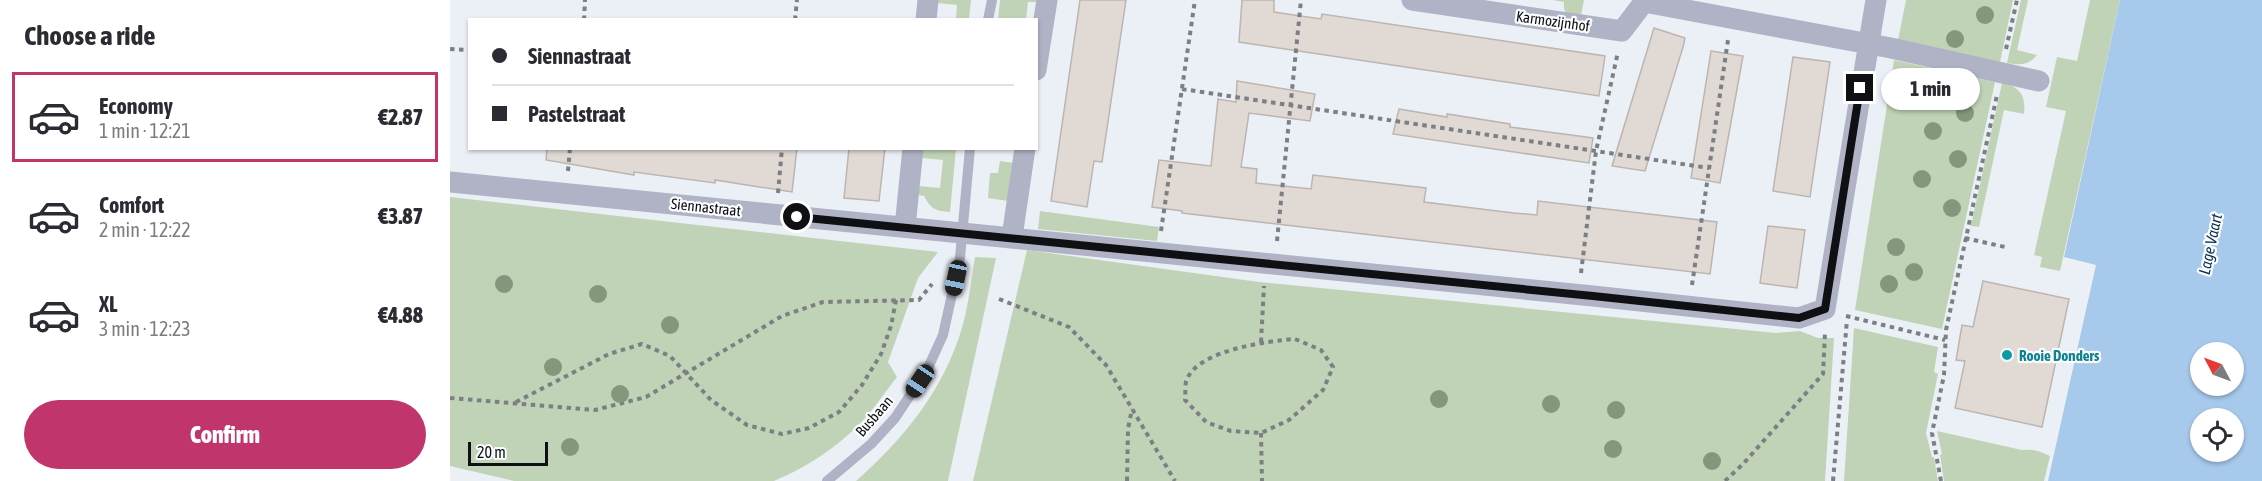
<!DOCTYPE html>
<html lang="en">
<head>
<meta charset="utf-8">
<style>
  :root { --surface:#fff; --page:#f2f2f3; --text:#2b2b33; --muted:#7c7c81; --line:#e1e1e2; --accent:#c0356c }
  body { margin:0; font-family:"Asap Condensed",sans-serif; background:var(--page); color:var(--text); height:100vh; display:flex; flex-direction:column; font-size:22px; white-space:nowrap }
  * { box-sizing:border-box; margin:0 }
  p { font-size:20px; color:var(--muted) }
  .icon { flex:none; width:33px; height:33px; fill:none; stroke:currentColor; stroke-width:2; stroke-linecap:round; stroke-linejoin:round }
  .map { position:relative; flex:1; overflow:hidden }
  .side { display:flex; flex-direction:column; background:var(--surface); width:450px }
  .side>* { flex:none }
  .top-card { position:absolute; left:18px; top:18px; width:570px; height:132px; border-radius:0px; box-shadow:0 2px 4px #0004; display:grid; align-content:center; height:132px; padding:0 24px; background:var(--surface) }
  .needle { width:39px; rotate:311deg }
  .controls { position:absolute; left:1740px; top:342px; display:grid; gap:12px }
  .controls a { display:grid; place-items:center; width:54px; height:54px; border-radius:50%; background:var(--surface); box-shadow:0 2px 4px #0004; font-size:30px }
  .scale { position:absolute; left:18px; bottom:15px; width:80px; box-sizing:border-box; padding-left:6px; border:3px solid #0f1013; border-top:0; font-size:16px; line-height:21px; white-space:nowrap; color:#0f1013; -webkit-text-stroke:4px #fcfdfe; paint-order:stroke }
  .end { position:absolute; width:27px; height:27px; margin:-14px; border:8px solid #0f1013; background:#fff; box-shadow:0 0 0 3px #fff }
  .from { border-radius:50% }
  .bubble { position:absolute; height:42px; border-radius:21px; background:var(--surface); box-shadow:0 2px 4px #0004; font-size:20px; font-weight:800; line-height:42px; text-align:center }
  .car { position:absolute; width:18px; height:36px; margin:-18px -9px; border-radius:8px; box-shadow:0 0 4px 2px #0007; background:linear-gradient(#222 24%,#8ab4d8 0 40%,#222 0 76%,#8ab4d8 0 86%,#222 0) }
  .top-card b { display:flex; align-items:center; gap:21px; height:57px; font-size:22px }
  .top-card b+b { border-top:2px solid var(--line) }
  .top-card i { width:15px; height:15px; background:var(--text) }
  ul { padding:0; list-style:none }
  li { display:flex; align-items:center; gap:18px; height:90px; margin:0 12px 9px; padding:0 12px; border:3px solid transparent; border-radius:0px }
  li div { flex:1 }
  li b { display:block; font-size:22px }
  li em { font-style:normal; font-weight:800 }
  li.on { border-color:var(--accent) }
  li>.icon { width:54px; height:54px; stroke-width:1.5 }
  h2 { padding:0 24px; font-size:27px; line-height:72px }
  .action { display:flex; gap:12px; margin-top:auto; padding:12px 24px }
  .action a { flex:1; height:69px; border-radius:36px; background:var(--accent); color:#fff; font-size:24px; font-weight:800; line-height:69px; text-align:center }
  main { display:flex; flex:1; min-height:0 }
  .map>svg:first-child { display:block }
</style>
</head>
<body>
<main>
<section class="side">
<h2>Choose a ride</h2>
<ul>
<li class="on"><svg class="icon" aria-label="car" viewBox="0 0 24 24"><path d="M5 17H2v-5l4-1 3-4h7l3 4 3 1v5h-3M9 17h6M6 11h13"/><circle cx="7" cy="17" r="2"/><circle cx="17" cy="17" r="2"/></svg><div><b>Economy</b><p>1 min · 12:21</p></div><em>€2.87</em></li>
<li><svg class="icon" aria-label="car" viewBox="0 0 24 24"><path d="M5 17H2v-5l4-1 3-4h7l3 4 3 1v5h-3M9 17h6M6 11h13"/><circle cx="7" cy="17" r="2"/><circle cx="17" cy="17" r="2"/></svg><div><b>Comfort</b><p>2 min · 12:22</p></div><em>€3.87</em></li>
<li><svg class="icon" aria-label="car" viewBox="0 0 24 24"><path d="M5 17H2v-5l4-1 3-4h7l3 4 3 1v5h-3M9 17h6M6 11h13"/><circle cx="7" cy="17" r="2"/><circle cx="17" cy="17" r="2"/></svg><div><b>XL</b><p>3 min · 12:23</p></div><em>€4.88</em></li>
</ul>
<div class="action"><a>Confirm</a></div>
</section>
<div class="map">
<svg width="1812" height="481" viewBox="0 0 1812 481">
  <rect width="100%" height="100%" fill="#ebf0f7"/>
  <path fill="#c0d3b6" d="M487,0H521L519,19H506L507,5L487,3Z
    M550,0H588L587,2H578L576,19L548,20Z
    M1103,0H1134L1131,15L1116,13L1114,9V2Z
    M1456,0H1563L1550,62L1448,40Z
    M1571,0H1578L1567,50L1587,55C1578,66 1570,65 1557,63Z
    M1640,0H1670L1610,271L1590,267L1592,257L1584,255L1616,111L1596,107L1607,57L1627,61Z
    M1444,60L1545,82L1492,329L1405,310Z
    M1552,83C1570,87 1576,95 1574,114L1554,110L1529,227L1521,226Z
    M472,149H506L500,212C485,211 481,209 474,196L468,195L469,186L490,188L493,160L472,158Z
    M550,161L564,163L558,201L538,198L540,173H548Z
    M0,197L488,252L468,278L438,362L447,377C432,396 418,418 399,434C377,454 352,469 324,481H64L0,466Z
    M590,211L709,227L707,241L588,229Z
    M577,250L809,282L1326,333L1350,331L1368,338H1384L1375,481H523Z
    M525,257L546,258L498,481H406C454,439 496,387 513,324C519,303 521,279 525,257Z
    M1404,328L1488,347L1484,372L1488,374L1476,433L1482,457H1484L1488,481H1394Z
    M1487,431L1572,450C1584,449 1590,451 1600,456L1594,481H1494L1490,455L1492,454Z"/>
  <path fill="#a7c9eb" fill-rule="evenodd" d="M1670,0H1812V481H1598L1646,265L1614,257ZM1750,352H1784V386H1750ZM1750,418H1784V452H1750Z"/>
  <path fill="#e1d9d4" stroke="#bcb5b0" stroke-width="1.5" d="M630,0H676L652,162L644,161L637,207L601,201Z
    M792,0H824V12L871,19L872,14L1155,56L1149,96L789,42Z
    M1204,28L1235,38L1233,47L1195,171L1162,166Z
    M1261,51L1293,56L1270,183L1241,178Z
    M1343,57L1380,62L1360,197L1323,191Z
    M787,81L865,94L860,121L799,113L791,167L807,169L806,183L861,189L863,175L976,188L974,202L1064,213L1087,215L1088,201L1267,222L1260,274L732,213V211L702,207L709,160L761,166L768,99L786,102Z
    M949,109L997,117V114L1060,124V127L1143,138L1139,163L943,134Z
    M97,148H347L342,192L265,180V183L184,172V175L96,160Z
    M399,148H435L429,201L394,198Z
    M1318,226L1355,230L1347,288L1310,283Z
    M1533,281L1619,299L1592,427L1505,408L1515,361L1506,360L1512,325L1523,327Z"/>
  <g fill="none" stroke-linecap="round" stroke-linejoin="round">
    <path stroke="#7c7f84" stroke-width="4" stroke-dasharray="4.5 4.5" stroke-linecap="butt" d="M134,20L135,0
      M345,20L347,0
      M0,49L20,50
      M1556,49L1567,0
      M732,89L1259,168
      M118,171L120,148
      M328,193L332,148
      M711,231L745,0
      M1515,238L1555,247
      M827,241L851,0
      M1131,273L1146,151L1168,52
      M1242,285L1278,40
      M549,299L619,327L656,365L725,481
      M1396,316L1495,340
      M845,339L871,350L883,367L873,390L839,420L811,433L781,431L756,422L735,400C736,393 734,382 738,377C752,350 817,341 845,339Z
      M811,342L814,286
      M0,398L145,410L196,397L332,316L373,302L469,300L482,284
      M66,402L159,354L192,344L220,356L261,400L297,425L332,434L359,428L389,412L412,385L431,354L441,326L446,300
      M811,433L812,481
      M677,481L678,429L682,409
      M1275,481L1293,464L1373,374L1375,333
      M1383,481L1397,320
      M1491,481L1482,433L1494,375L1496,330L1547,95"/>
    <path stroke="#b0b2c5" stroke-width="10" d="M538,20L542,0
      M377,481L421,444L445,418L477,370L493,335L510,258L520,148"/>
    <path stroke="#b0b2c5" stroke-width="21" d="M962,0L1172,31L1194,2L1193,0
      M1194,2L1441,48L1589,81
      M476,20L478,0
      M586,70L597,0
      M0,182L1143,296L1349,318L1375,309L1426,0
      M455,227L463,148
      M562,237L575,148"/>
  </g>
  <g fill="#84977c">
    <circle cx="1535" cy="15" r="9"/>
    <circle cx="1505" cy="39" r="9"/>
    <circle cx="1515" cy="113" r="9"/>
    <circle cx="1483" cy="131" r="9"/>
    <circle cx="1508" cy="159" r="9"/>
    <circle cx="1472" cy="179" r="9"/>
    <circle cx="1502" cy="208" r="9"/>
    <circle cx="1446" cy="247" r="9"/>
    <circle cx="1464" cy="272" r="9"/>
    <circle cx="54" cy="284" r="9"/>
    <circle cx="1439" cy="284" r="9"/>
    <circle cx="148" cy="294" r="9"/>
    <circle cx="220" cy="325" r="9"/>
    <circle cx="103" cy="367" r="9"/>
    <circle cx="170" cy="394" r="9"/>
    <circle cx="989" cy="399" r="9"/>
    <circle cx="1101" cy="404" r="9"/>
    <circle cx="1166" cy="410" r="9"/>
    <circle cx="120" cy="447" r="9"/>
    <circle cx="1163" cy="449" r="9"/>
    <circle cx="1262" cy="461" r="9"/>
  </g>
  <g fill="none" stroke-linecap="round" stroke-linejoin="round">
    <path stroke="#0f1013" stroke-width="8" d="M347,217L1143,296L1349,318L1375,309L1410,88"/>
  </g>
  <circle fill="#0f9aa8" stroke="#fcfdfe" stroke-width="2" cx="1557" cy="355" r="6"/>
  <g text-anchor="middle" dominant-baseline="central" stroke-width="4.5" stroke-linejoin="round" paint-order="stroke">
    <g font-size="15" fill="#0f1013" stroke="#fcfdfe">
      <text transform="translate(1103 21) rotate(8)">Karmozijnhof</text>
      <text transform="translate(256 207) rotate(6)">Siennastraat</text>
      <text transform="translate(424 416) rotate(-49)">Busbaan</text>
    </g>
    <g font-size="15" font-weight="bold" fill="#0d838f" stroke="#fcfdfe" text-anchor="start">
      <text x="1569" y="355">Rooie Donders</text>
    </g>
    <g font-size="16" font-style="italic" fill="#0a3051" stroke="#fcfdfe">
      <text transform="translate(1760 244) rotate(-78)">Lage Vaart</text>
    </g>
  </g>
</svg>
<div class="controls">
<a><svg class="needle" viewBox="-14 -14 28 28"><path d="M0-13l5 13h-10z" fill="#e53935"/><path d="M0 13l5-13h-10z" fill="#7c7c81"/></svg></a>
<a><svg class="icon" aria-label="locate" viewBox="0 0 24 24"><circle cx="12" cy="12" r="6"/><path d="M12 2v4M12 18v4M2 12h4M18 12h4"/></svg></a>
</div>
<div class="scale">20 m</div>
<i class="end from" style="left:347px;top:217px"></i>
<i class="end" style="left:1410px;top:88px"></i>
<div class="bubble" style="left:1431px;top:68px;width:99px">1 min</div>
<i class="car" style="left:506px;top:278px;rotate:192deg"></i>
<i class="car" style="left:470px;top:381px;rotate:214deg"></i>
<div class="top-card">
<b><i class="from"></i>Siennastraat</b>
<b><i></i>Pastelstraat</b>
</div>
</div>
</main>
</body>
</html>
